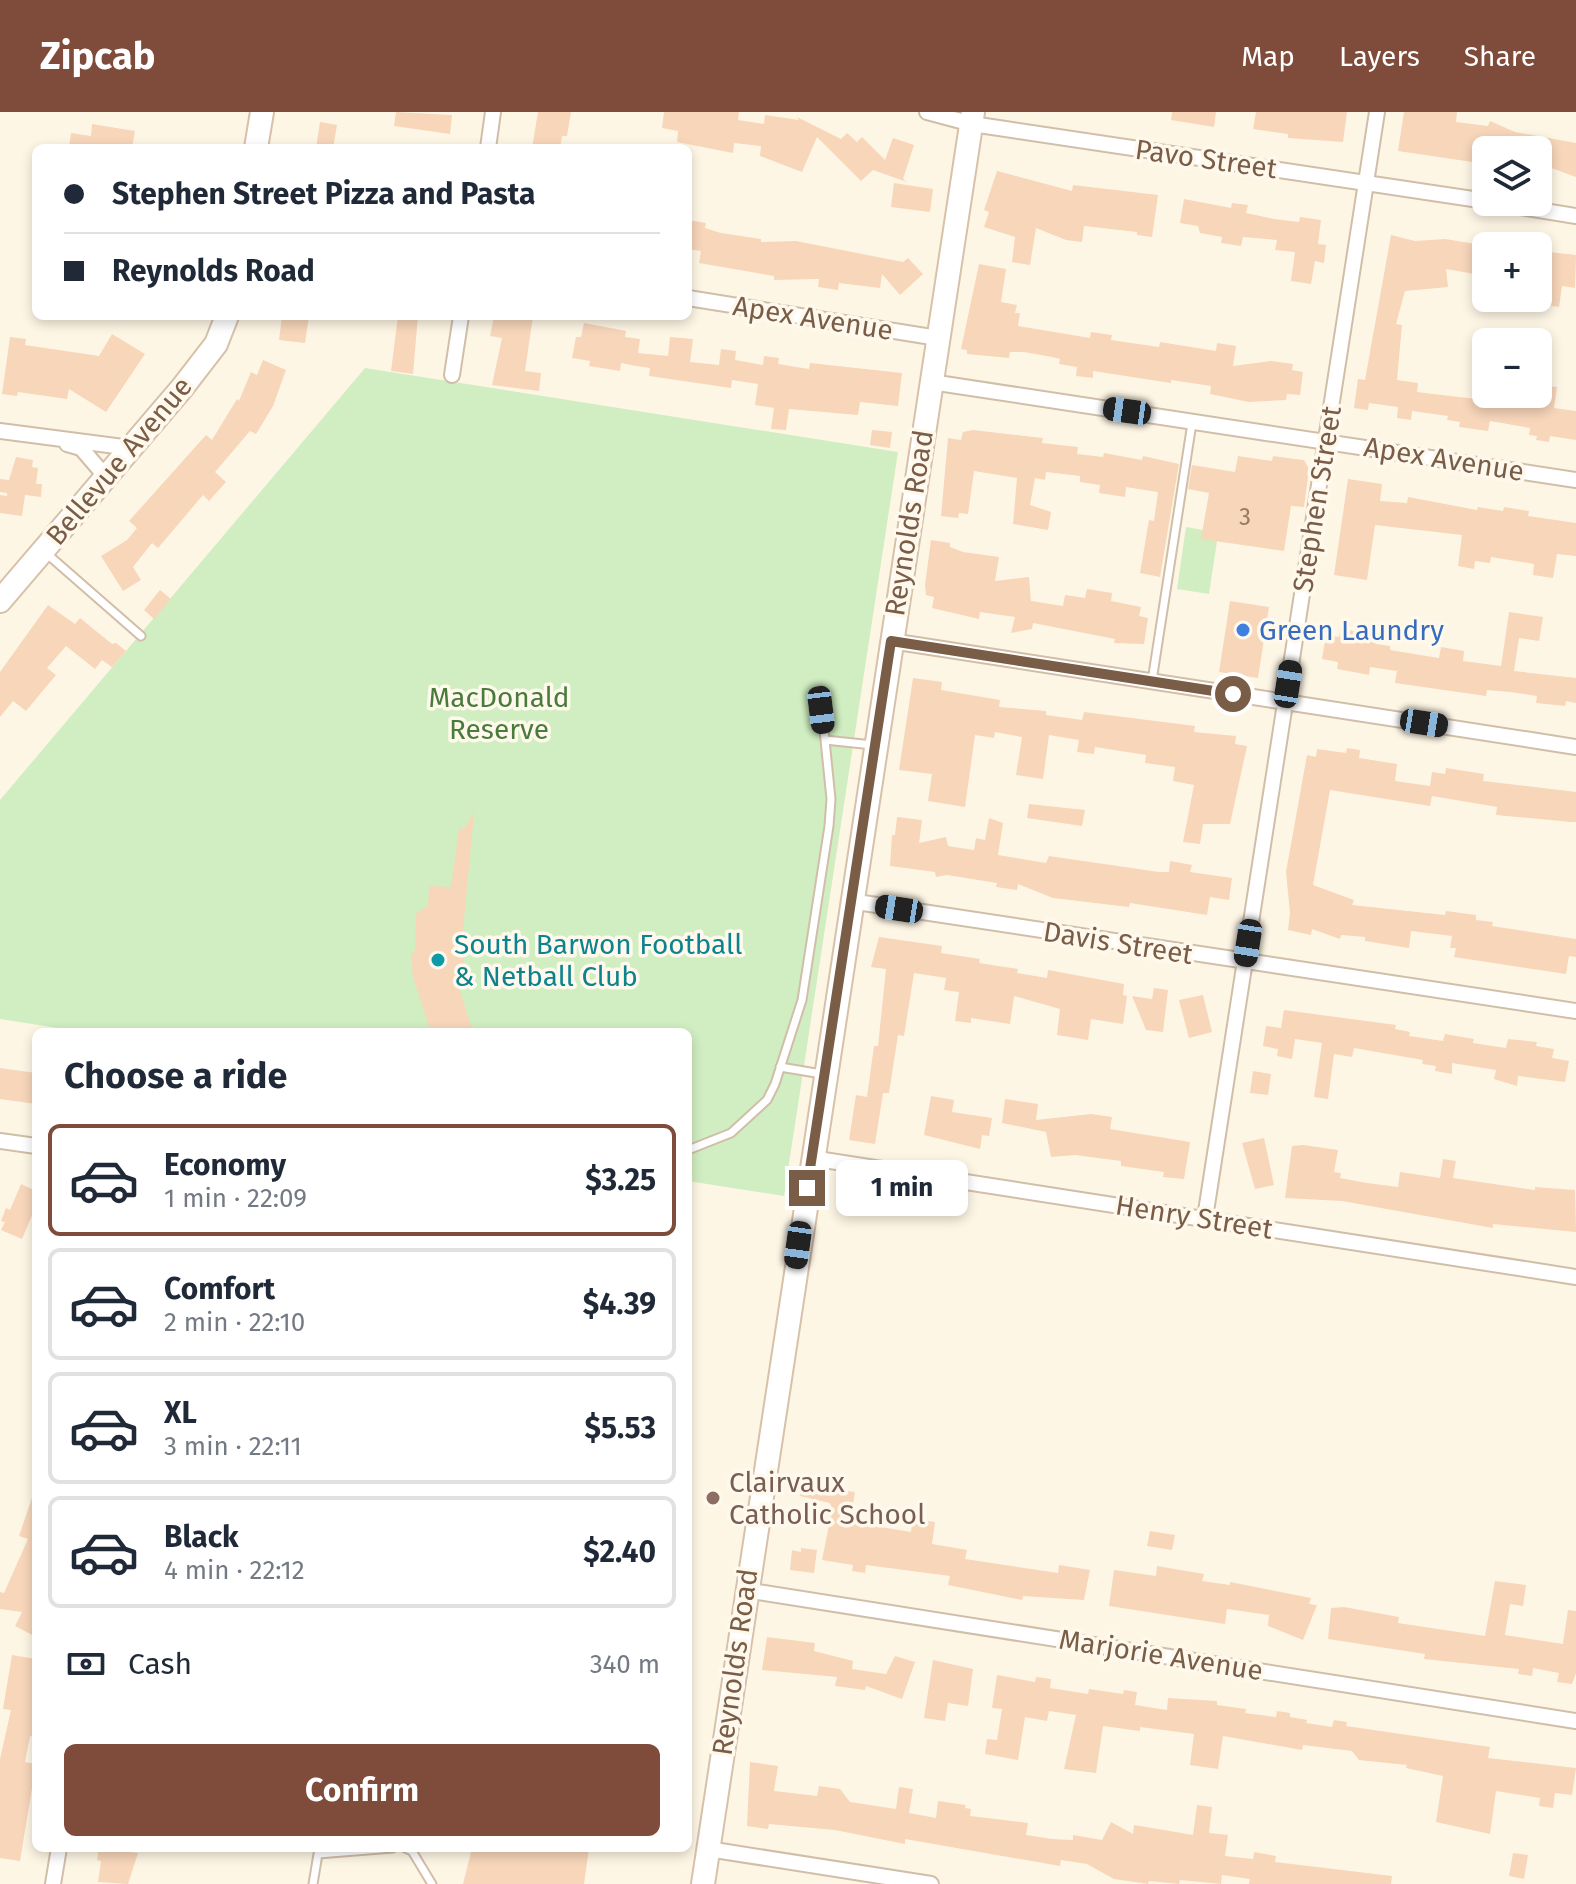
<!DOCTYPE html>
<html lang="en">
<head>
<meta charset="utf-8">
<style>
  :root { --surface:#fff; --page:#f6f6f7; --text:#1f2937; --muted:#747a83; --line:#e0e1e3; --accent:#7f4b3a }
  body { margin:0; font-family:"Fira Sans",sans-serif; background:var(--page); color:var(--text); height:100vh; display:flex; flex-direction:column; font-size:30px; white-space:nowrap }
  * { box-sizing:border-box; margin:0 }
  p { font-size:26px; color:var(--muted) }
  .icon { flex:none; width:44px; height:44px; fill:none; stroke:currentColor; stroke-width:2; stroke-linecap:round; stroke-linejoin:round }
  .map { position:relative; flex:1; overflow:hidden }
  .panel { position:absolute; left:32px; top:916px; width:660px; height:824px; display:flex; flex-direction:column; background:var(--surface); border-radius:12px; box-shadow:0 4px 12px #0003 }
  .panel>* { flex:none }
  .hud { position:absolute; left:32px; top:32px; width:660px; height:176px; border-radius:12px; box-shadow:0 4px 12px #0003; display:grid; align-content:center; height:176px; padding:0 32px; background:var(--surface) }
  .controls { position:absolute; left:1472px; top:24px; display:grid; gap:16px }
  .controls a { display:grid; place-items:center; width:80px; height:80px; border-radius:12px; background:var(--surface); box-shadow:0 4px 12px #0003; font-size:40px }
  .end { position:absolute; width:36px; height:36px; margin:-18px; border:10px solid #7a5d47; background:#fff; box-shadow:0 0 0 4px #fff }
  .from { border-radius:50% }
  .bubble { position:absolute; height:56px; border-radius:12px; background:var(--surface); box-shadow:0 4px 12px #0003; font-size:26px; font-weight:700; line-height:56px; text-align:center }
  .car { position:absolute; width:24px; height:48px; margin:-24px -12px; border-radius:10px; box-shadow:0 0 6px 2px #0007; background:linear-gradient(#222 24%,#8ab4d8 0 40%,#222 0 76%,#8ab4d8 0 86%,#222 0) }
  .hud b { display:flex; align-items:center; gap:28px; height:76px; font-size:30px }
  .hud b+b { border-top:2px solid var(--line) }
  .hud i { width:20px; height:20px; background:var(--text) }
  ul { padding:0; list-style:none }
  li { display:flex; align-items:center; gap:24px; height:112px; margin:0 16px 12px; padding:0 16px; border:4px solid var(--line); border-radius:12px }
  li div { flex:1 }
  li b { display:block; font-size:30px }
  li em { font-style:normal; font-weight:700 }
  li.selected { border-color:var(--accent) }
  li>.icon { width:72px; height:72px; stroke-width:1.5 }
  h2 { padding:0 32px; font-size:36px; line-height:96px }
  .pay { display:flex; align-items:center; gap:20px; height:88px; padding:0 32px; font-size:30px }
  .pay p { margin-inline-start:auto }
  .action { display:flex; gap:16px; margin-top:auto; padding:16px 32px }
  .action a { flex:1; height:92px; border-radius:12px; background:var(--accent); color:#fff; font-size:32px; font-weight:700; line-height:92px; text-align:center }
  header { display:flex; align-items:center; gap:48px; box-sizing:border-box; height:112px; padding:0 40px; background:var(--accent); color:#fff }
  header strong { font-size:38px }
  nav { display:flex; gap:44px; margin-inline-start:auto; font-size:28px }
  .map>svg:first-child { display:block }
</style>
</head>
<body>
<header>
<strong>Zipcab</strong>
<nav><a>Map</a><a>Layers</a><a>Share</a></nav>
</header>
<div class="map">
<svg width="1576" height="1772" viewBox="0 0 1576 1772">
  <rect width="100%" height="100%" fill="#fef6e5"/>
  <path fill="#d0eec1" d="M365,256L898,340L784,1084L688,1069V920H83L0,907V688Z
    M1186,415L1203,418L1217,429L1209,482L1177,477Z"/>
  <path fill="#f7d6ba" d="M396,0L452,3L450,22L394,14Z
    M538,0H571L567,24H562L560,36H532Z
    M664,0H739L738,8L764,12L765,3L799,8L797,5L841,27L847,21L857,30L862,25L885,48L893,26L914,33L903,67L907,70L873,58L861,69L817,25L802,60L760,44L761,34L734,31L733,41L677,30L678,19L662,16Z
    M1172,0H1216L1214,15L1171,8Z
    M1256,0H1347L1343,30L1288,26V22L1253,17Z
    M1404,0H1457L1456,10L1488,14L1490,9L1515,20L1576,31V65L1538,51V38H1486V52L1398,39Z
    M320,10L337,13L333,36H316Z
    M92,12L135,19L132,36H69L71,21L91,24Z
    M997,59L1072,79L1073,73L1158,83L1152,125L1137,123V120L1084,114L1082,130L1066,128L1036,116L1030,153L1012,150L1015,125L984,115L989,100L984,98Z
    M894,71L933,77L930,100L891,95Z
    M1184,87L1231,96L1232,91L1248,93L1246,101L1274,107L1299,110L1300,105L1321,108L1318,132L1326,133L1324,151L1315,149L1311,172L1291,169L1295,140L1275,138L1277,128L1243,125L1241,134L1221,131L1222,125L1200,121L1198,114L1180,111Z
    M688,108L706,111L705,116L721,121L761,127V130L796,129L903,150L908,146L923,162L900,183L882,162L880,176L839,171L838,178L818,175L819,167L774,168V164L699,151L701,139L688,137Z
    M1391,123L1415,129L1445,127L1476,132L1475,137L1486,139V164L1446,157L1448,175L1405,179L1396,212L1402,213L1397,268L1418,271L1417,280L1527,293L1534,292L1538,273L1557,275L1554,296L1576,299V328L1550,324L1549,330L1536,328L1537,324L1529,323L1530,316L1490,309L1488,319L1459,315L1460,310L1447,308L1448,304L1412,299L1411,308L1397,306L1398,295L1369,291L1368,298L1354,296L1358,267L1365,268Z
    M1549,140L1576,143L1575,176L1562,174L1559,195L1539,192Z
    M979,152L1006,157L1001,190L1017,193L1015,201H1020L1018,214L1090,226L1091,220L1112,223L1111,228L1159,235L1160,230L1216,239L1217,231L1236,234L1233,254L1271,249L1293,252L1292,258L1303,260L1300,283L1287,282L1286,288L1249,290L1210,282L1211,274L1171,268V271L1093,259V266L1076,264L1077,255L1059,252L1060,247L1052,245L1024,240H1010L1009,246L967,242V238L961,237Z
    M282,204H309L305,231L279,228Z
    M398,204H418L413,262L391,259Z
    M494,204H533L525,259L541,261L539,279L492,273L502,226L490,224Z
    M584,211L626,219L625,225L640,227L638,241L668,244L670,225L693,227L690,250L719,253L721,237L736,239L735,248L763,253L764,244L779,246L778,252L809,257L810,251L902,261L898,294L860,290L858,303L789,297L786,318L771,317L774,296L755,293L758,272L732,268L731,276L649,264L650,256L636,254L621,251L620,259L589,254L590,249L572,246L576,225H581Z
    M112,222L145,242L106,300L69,277L67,287L18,280L17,284L2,282L10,225L26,227L25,233L99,244Z
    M263,248L286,258L273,294L256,322L250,319L215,360L226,370L209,389L203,383L158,436L152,431L133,455L141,468L123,479L101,444L127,428L137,416L129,409L206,323L212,328L237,287L239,289L251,260L257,263Z
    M872,318L892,320L890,336L870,333Z
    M973,318L1043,326L1042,331L1078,335L1077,342L1103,345L1104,341L1142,348L1143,344L1179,352L1160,465L1140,461L1149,408L1154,409L1158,380L1126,375L1125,385L1099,381L1100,373L1080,370V364L1046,360L1045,368L1035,366L1030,393L1051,400L1048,418L1013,412L1017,366L974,359L968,402L959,401L958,406L941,404L948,326L961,328L963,320Z
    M1238,344L1272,349L1273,344L1295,347L1304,348L1309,357L1304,395L1291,394L1284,439L1201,427L1209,381L1188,377L1192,353L1235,360Z
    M16,345L33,348L32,355L38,356L36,372H42L41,385L25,383L22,404L0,401V383L7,384V381L0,380V367L9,368Z
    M1348,367L1382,372L1380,389L1407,391L1408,385L1477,398L1478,395L1503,399L1504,395L1529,399L1528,404L1576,411V444L1557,442L1553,466L1533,463L1534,452L1491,445L1490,451L1475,449L1474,457L1458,454L1462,423L1375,413L1367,468L1334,463Z
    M931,428L950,431V435L963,440L999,445L995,469L1029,465L1031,489L1063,494L1065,483L1085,486L1087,477L1112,481L1111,489L1141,495L1139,504L1148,506L1144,532L1114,531L1115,527L1033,511L1032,517L1011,521L1015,505L980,500L979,507L932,496L934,485L926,483L925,473Z
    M160,478L171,487L154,507L144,498Z
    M1230,489L1269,495L1258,566L1219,560Z
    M48,493L75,512L80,506L112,532L116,531L126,539L112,555L102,548L95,557L66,534L47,556L56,563L26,599L13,589L0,605V560Z
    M1509,500L1543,505L1539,529L1519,526L1514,559L1576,566V591L1566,589L1565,594L1536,591L1537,584L1510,580L1487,578L1486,584L1395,571L1397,559L1370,555L1369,563L1359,561L1337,557L1338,550L1322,547L1326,523L1339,525L1341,516L1377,525L1376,532L1390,534V538L1439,546L1441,535L1464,539L1463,549L1501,554Z
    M913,566L942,570L941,578L1000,588L999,595L1046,599V603L1082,608L1084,600L1195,614L1194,620L1236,624L1235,632L1247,634L1230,712H1203L1200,732L1183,730L1194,673L1173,669L1175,655L1145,651L1146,643L1095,635L1094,642L1077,640L1079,628L1049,623L1043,667L1016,663L1022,625L995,620L994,626L975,623L965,695L928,689L932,662L899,658Z
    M1347,636L1360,638L1359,646L1397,652L1395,669L1430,674L1432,660L1445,662L1446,656L1484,662L1483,669L1576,680V710H1571L1496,703L1497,695L1432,684L1430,694L1330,678L1313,773L1354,788L1352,793L1445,803L1446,799L1476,803V808L1493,810L1492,814L1576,827V845L1569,844L1566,862L1454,845L1456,836H1450L1452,824L1411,819L1409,836L1365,829V825L1341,823L1340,827L1312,817L1311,823L1288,818L1290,801L1286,760L1307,643L1316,645L1317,637L1346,641Z
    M1029,692L1085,698L1082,714L1027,706Z
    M474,700L462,829L466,875L458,873L473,920H431L413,865L411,841L415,840L416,801L428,794L429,774L451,775L459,716L464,717Z
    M897,705L922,708L919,731L946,725L948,734L974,738L976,726L985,728L989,706L1003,711L998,743L1046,751L1049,744L1159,760H1169L1170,749L1192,753L1190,760L1232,766L1229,788L1210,785L1207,803L1130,791L1129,795L1053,786L1018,772L1017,778L996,775L997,771L947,763L936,765L935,760L890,754L892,723H895Z
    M879,825L942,834L941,841L980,847L979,851L1018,857L1017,861L1047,866L1048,858L1124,872L1123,883L1127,884L1123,912L1091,907L1088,928L1057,923L1060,897L1014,884L1010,912L971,906V911L955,909L959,880L944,878L946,866L914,861L904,924L898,923L889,981H883L875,1032L849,1028L856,983L867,985L874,934H878L886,857L871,855Z
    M1154,876L1168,878L1163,920L1146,918L1132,884L1152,887Z
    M1203,883L1212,920L1189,926L1179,888Z
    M1284,898L1396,913L1395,917L1410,920L1409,924L1443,929L1445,922L1474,927L1473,931L1506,936L1508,927L1537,930L1536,934L1554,937L1552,946L1569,949L1565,970L1518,964L1517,974L1494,967L1496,958L1452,951V962L1435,959L1436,954L1422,952L1423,948L1354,936L1352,945L1334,942L1328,987L1314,985L1322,931L1295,927L1292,947L1277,944L1278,937L1263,934L1266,914L1281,916Z
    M0,956L36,961V992L0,987Z
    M1253,959L1271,962L1268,983L1250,981Z
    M931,984L954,988L952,1000L992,1006L989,1024L982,1023L980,1037L924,1023Z
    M1005,987L1038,992L1036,1008L1091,1002L1112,1005L1110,1017L1190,1030L1184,1067L1163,1065L1164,1060L1121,1054V1049L1075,1043L1051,1045L1046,1020L1002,1011Z
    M1264,1026L1274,1073L1255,1077L1242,1031Z
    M1303,1033L1338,1038L1334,1060L1341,1061L1340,1066L1367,1071L1398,1075L1400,1060L1440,1066L1443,1047L1456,1049L1453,1066L1535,1078V1075L1575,1078L1576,1120L1493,1112V1116L1342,1089L1285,1086L1292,1034Z
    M21,1072L36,1079V1094L22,1127L1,1118L5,1110L1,1109L6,1096L10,1098Z
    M804,1363L830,1368L828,1376L855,1380L850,1410L911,1420L913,1407L935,1410L932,1432L967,1438L965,1447L1058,1461L1059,1453L1090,1458L1084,1488L1023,1484L1022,1488L948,1473L950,1464L866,1453L865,1461L852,1459L853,1453L822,1448L832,1398L830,1391L800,1384Z
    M34,1380L36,1381V1525L15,1514L22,1500L0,1497V1480L4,1481L28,1427L19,1424Z
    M1150,1419L1175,1423L1172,1438L1147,1434Z
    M801,1436L817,1438L814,1461L790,1458L792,1438L801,1440Z
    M1157,1454L1204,1462L1202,1469L1230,1473V1470L1311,1486L1309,1492L1317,1493L1303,1528L1268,1514L1269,1503L1227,1497L1225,1512L1109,1494L1114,1458L1156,1464Z
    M1495,1469L1526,1473L1523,1494L1510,1492L1505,1523L1563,1532L1568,1498L1576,1499V1561L1572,1572L1557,1570L1559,1561L1533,1556L1532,1564L1518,1562L1519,1557L1424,1547L1425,1542L1328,1527L1331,1496L1344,1495L1399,1505L1398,1511L1485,1524Z
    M767,1525L815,1531L814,1539L853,1549L852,1557L886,1562L895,1544L915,1550L902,1587L866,1574L865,1578L835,1574L837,1565L762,1558Z
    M12,1543L36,1547V1625L30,1624L25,1650L36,1652L20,1749L0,1746V1647L11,1598L3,1597Z
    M933,1548L973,1557L968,1594L948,1591L945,1609L924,1606Z
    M997,1563L1035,1570L1036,1565L1051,1567L1050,1576L1088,1582L1089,1577L1123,1582L1124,1578L1137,1580L1135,1593L1167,1598L1168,1586L1217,1589V1593L1246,1597L1245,1601L1276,1605L1277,1599L1290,1601V1605L1307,1608L1306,1611L1332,1615L1334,1608L1347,1610L1346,1614L1490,1635L1488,1646L1576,1656L1572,1683L1555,1681L1553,1696L1539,1694L1540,1686L1496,1679L1490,1722L1436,1710L1443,1664L1406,1656L1407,1653L1359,1648L1352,1639L1303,1633L1302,1638L1223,1624L1218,1657L1190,1653L1194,1622L1140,1615V1619L1103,1614L1096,1661L1064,1657L1076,1603L1049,1599L1047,1609L1025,1605L1018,1648L985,1642L987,1627L997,1628L1002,1597L992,1596Z
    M750,1650L778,1654L774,1679L817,1684L819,1674L840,1677L850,1690L896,1697L899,1675L913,1677L909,1701L936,1706L938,1689L966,1693L965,1696L971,1697L970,1704L1028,1711L1026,1723L1052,1727L1073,1728V1723L1102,1728L1111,1710L1133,1722L1134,1713L1193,1723L1197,1693L1212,1695L1209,1721L1228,1723L1225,1744L1253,1747L1254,1740L1276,1744L1275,1750L1392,1764L1391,1772H1249L1250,1767L1222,1763L1221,1772L1180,1768L1179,1772L1149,1769L1148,1772L1114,1767L1087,1752L1061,1748L1060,1754L905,1727V1732L835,1718L769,1712L768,1717L747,1714Z
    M99,1736L138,1741L128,1772L98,1770L101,1749L97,1748Z
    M472,1736H589L584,1772H463Z
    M1513,1741L1528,1743L1524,1767L1509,1764Z"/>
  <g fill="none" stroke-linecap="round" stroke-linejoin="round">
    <defs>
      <path id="lane" d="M46,441L141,524
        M1152,569L1192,311
        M825,628L873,633
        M780,955L822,962
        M688,1038L731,1021L767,988L775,972L802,888L829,714L831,687L820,579
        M405,1736L412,1739L432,1772
        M318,1742L393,1736
        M313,1772L319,1736"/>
      <path id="street" d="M927,0L972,12L1486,89
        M488,36L493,0
        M1490,90L1576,104
        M688,186L938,226
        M452,263L461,204
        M931,270L1576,368
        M0,319L131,336
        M67,332L81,336L106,365
        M891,529L1576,635
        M850,789L1576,899
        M0,1029L36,1034
        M811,1046L1576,1165
        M1205,1106L1377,0
        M745,1478L1576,1609
        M708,1737L931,1772
        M53,1772L59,1736"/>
      <path id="secondary" d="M256,36L262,0
        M0,489L182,276L216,232L227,204
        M703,1772L973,0"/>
    </defs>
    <use href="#lane" stroke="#d1bea9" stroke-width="11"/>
    <use href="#street" stroke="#d1bea9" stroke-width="18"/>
    <use href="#secondary" stroke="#d7c1a9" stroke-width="26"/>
    <use href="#lane" stroke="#fff" stroke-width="7"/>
    <use href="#street" stroke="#fff" stroke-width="14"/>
    <use href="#secondary" stroke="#fff" stroke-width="22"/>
  </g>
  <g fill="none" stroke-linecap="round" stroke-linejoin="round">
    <path stroke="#7a5d47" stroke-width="10" d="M807,1076L891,529L1233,582"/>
  </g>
  <circle fill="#3f7fe0" stroke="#fff9ed" stroke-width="3" cx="1243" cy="518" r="8"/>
  <circle fill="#0f9aa8" stroke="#fff9ed" stroke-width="3" cx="438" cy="848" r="8"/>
  <circle fill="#8d6e63" stroke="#fff9ed" stroke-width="3" cx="713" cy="1386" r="8"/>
  <g text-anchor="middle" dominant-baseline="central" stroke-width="7" stroke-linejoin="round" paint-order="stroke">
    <g font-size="24" fill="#997b64">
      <text x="1245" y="405">3</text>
    </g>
    <g font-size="28" fill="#7a5d47" stroke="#fff9ed">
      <text transform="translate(1206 47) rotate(8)">Pavo Street</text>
      <text transform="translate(813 206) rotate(9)">Apex Avenue</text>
      <text transform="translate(1444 347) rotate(9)">Apex Avenue</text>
      <text transform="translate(119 349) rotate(-50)">Bellevue Avenue</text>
      <text transform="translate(1317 387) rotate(-81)">Stephen Street</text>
      <text transform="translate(909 411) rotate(-81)">Reynolds Road</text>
      <text transform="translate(1118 831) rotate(9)">Davis Street</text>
      <text transform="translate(1194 1105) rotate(9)">Henry Street</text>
      <text transform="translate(1161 1543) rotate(9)">Marjorie Avenue</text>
      <text transform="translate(735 1550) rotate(-82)">Reynolds Road</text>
    </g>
    <g font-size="28" fill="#366cbe" stroke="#fff9ed" text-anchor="start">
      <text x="1259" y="518">Green Laundry</text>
    </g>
    <g font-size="28" fill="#497b3b" stroke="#fff9ed">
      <text x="499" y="585">MacDonald<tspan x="499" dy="32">Reserve</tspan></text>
    </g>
    <g font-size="28" fill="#0d838f" stroke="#fff9ed" text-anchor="start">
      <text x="454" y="832">South Barwon Football<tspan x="454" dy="32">&amp; Netball Club</tspan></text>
    </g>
    <g font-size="28" fill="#785e54" stroke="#fff9ed" text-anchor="start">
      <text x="729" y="1370">Clairvaux<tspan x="729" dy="32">Catholic School</tspan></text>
    </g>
  </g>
</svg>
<div class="controls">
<a><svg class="icon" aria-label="layers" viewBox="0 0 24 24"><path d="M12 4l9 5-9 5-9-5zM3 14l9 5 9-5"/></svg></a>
<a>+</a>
<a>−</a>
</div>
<i class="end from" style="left:1233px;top:582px"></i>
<i class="end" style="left:807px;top:1076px"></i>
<div class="bubble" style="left:836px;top:1048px;width:132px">1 min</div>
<i class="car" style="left:1127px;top:299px;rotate:278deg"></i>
<i class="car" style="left:1288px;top:572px;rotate:9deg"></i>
<i class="car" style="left:821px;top:598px;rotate:173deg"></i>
<i class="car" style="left:1424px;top:611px;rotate:99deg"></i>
<i class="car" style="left:899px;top:797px;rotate:279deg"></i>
<i class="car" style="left:1248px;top:831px;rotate:189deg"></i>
<i class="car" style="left:798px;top:1133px;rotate:188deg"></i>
<div class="hud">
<b><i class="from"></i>Stephen Street Pizza and Pasta</b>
<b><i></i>Reynolds Road</b>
</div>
<section class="panel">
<h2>Choose a ride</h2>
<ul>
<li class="selected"><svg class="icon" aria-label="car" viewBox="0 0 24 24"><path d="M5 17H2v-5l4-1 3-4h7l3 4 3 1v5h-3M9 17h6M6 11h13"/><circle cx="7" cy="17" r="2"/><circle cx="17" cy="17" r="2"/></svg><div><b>Economy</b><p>1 min · 22:09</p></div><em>$3.25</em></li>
<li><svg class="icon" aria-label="car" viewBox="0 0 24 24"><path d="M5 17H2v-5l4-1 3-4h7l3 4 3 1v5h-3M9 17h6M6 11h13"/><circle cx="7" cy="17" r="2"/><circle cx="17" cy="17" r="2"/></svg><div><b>Comfort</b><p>2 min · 22:10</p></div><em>$4.39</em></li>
<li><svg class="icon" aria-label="car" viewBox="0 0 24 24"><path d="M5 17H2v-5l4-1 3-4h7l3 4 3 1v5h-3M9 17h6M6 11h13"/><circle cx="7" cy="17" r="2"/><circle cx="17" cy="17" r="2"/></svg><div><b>XL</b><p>3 min · 22:11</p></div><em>$5.53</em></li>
<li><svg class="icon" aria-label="car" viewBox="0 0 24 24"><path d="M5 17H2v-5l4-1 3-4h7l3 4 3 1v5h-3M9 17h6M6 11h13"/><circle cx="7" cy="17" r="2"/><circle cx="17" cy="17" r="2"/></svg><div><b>Black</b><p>4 min · 22:12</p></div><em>$2.40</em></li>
</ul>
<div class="pay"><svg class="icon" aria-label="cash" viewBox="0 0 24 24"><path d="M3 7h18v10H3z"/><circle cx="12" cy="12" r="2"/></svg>Cash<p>340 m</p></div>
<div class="action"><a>Confirm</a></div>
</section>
</div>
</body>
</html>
